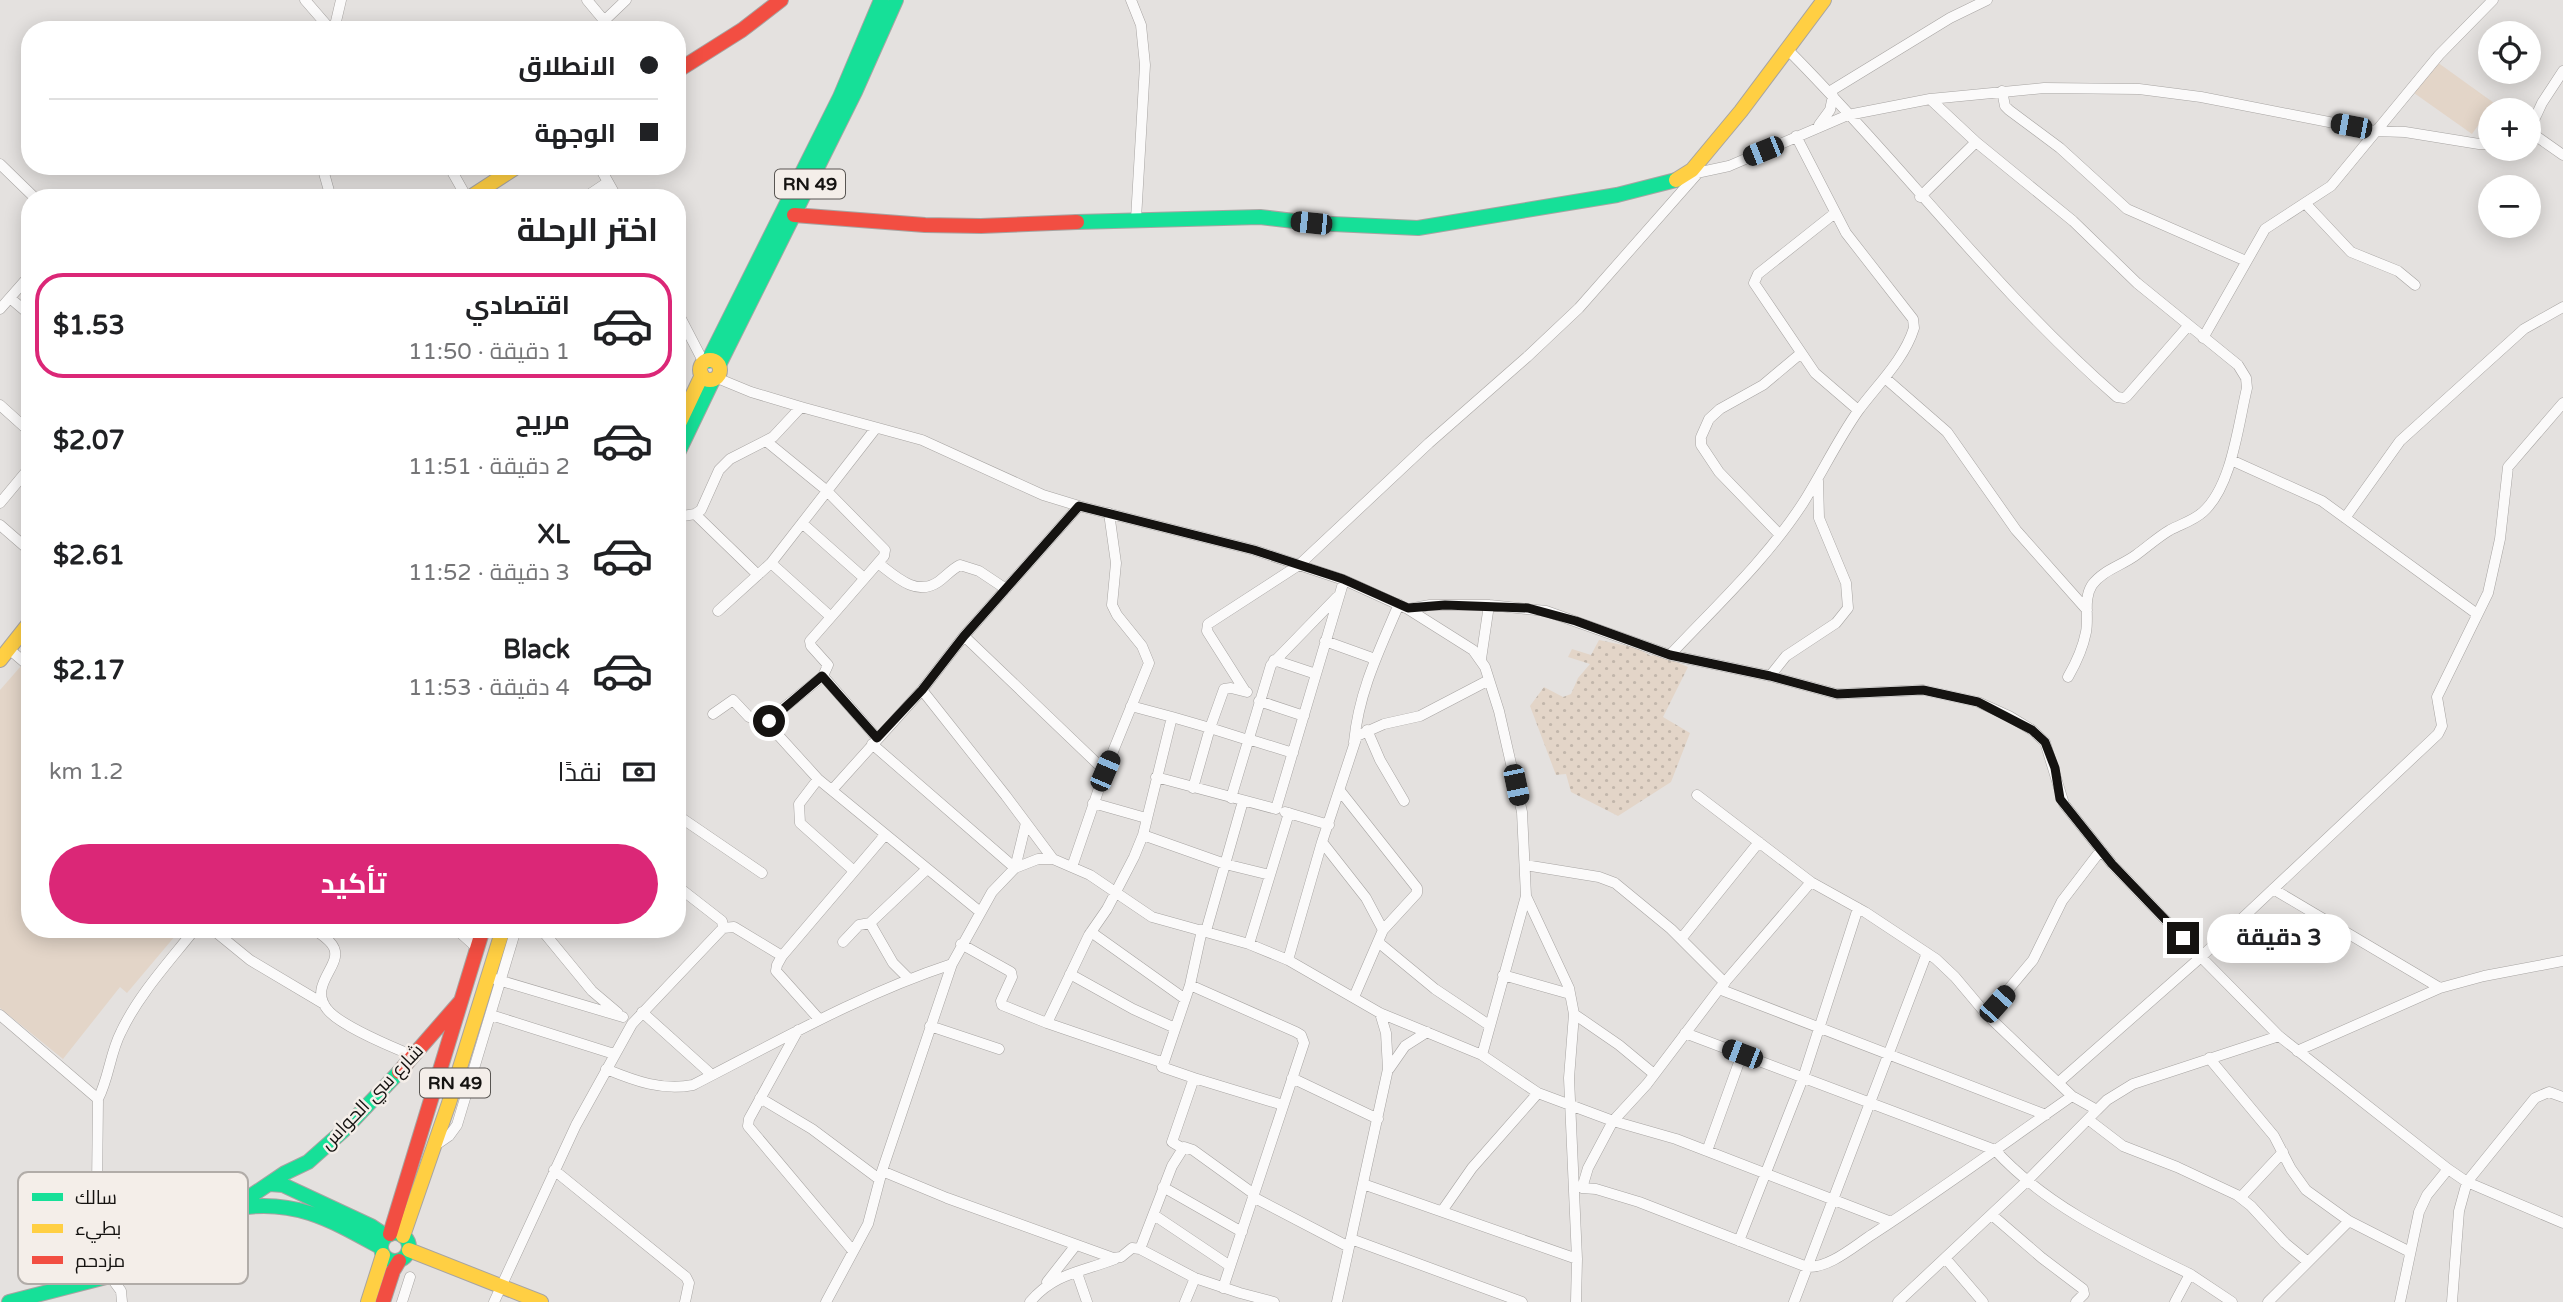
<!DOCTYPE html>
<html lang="ar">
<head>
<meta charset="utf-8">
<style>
  :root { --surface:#fff; --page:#f2f2f2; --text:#202124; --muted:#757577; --line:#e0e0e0; --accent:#db2777 }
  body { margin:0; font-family:"Varela Round",Cairo,sans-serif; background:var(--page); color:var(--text); direction:rtl; height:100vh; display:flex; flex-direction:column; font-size:26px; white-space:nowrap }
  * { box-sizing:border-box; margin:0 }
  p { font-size:23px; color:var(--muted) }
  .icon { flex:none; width:38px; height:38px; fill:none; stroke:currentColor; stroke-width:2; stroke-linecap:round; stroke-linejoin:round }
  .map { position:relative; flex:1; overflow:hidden; direction:ltr }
  .drawer { position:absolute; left:21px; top:189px; width:665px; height:749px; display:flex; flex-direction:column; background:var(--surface); border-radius:28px; box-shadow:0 4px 18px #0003; direction:rtl }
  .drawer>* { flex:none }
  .top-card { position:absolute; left:21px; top:21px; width:665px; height:154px; border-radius:28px; box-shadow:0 4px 18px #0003; direction:rtl; display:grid; align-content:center; height:154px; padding:0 28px; background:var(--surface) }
  .buttons { position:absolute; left:2478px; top:21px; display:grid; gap:14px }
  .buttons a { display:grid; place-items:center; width:63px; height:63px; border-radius:50%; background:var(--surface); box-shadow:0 4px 18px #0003; font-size:35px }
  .end { position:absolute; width:32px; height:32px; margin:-16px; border:9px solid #151311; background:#fff; box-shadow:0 0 0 4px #fff }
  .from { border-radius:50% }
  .bubble { position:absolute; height:49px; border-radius:24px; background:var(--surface); box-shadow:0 4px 18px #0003; font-size:23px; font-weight:700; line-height:49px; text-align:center; direction:rtl }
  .car { position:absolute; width:21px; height:42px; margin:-21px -10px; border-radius:9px; box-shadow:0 0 5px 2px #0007; background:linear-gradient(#222 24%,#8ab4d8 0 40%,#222 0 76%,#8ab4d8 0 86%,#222 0) }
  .top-card b { display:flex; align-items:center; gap:24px; height:66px; font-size:26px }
  .top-card b+b { border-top:2px solid var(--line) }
  .top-card i { width:18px; height:18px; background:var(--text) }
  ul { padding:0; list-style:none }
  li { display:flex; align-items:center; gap:21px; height:105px; margin:0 14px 10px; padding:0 14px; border:4px solid transparent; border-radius:28px }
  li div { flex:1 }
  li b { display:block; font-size:26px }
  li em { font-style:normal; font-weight:700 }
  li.on { border-color:var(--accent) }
  li>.icon { width:63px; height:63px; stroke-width:1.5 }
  h2 { padding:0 28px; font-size:32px; line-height:84px }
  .pay { display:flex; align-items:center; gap:18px; height:77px; padding:0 28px; font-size:26px }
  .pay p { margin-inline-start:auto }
  .cta { display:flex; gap:14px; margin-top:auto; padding:14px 28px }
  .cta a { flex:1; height:80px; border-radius:42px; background:var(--accent); color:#fff; font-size:28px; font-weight:700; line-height:80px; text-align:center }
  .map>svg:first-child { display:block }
</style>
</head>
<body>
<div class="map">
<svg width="2563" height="1302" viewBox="0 0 2563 1302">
  <defs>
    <pattern id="park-dots" width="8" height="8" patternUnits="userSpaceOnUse" patternTransform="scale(1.75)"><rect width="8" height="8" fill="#e3d5c8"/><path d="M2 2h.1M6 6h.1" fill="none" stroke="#c2b6ab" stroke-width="1.8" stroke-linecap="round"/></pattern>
  </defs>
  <rect width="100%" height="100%" fill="#e4e1df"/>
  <path fill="#e3d5c8" d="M2437,62L2494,103L2472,134L2414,93Z
    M21,666L30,673V929H181L127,993L120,987L63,1059L0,1008V690Z"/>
  <path fill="url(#park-dots)" d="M1599,640L1637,648L1651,656L1658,654L1688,667L1663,717L1690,733L1671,782L1618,816L1571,792L1566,774L1556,775L1530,706L1544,687L1563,697L1571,694L1578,678L1590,664L1568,657L1572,649L1591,655Z"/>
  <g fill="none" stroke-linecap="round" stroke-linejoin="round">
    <defs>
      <path id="street" d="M305,0L331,30
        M587,0L612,30
        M1131,0L1141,25L1145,65L1136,219
        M605,20L626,0
        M334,30L341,0
        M1788,50C1901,163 1996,292 2117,397L2124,398L2127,396L2188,326
        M2002,91L2005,106L2009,110L2060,148L2127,209L2246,261
        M1829,92L1950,18L1987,0
        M1819,125L1830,110L1833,96
        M2529,131L2542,103L2563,71
        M2529,131L2563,155
        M1976,142L2073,221L2137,283L2238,365L2246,378L2247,388C2238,425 2232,486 2203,512C2193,521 2181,524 2170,530C2158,537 2147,547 2136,555C2121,566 2103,570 2092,585C2083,599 2089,617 2086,632C2083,648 2076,663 2068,677
        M0,164L35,198
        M322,166L331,198
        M449,166L467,198
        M599,166L617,198
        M1687,175L1729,166L1848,115L1930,99L2044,88L2139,89L2201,97L2375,131L2405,132L2479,144H2490
        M1920,197L1976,142L1930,99
        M584,198L608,182
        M2305,203L2351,252L2398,271L2415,285
        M1835,213L1758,274L1754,283L1815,373L1858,410
        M10,298L30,315
        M0,309L30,275
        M677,311L704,363
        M2203,338L2265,229L2331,186L2439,55L2493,0
        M717,378L751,392L801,407L922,440L1043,495L1079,506L1254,550L1344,580L1408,609L1473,650L1485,667L1499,711L1522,812L1526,896L1569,988L1574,1014L1569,1078L1577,1259L1576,1302
        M1885,378L1947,432L2016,530L2087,610
        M0,405L30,432
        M876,428L771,563L831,617L810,641L811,646L828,665L823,676L771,718L769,725L818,779L979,911
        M766,441L826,490L885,550L884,556L831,617
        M2231,460L2322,501L2477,614
        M0,503L30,467
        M695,514L758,575
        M677,517L695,514L701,510L719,470L730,459L773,437L801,407
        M2345,518L2400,441L2524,329L2563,307
        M802,523L864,578
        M0,525L30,551
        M1780,535L1719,472L1701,445V437L1709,419L1720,409L1763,385L1800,354
        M878,563C895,576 916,597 938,582C945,577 952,569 960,565L979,571L1006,589
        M1408,609L1430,605H1489L1546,611L1670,655L1770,676L1837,694L1923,690L1978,702L2009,716L2032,730L2045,742L2064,804L2112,864L2201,957L2279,1036L2448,1169L2467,1182L2563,1223
        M718,611L771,563
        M964,636L1105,771
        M1325,641L1375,659
        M9,649L30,667
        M1670,655C1716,606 1766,560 1803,503C1822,473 1837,441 1858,411C1877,385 1904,360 1914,328L1913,319L1846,233L1796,136
        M1481,659L1489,605
        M1274,660L1316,674
        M823,676L877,738
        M1770,676L1786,656L1836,623L1848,608L1846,583L1819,518L1818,481
        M922,690L1006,796L1053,859
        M1245,691L1207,631L1208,624L1299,565L1429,443L1527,357L1579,308L1698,173
        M1247,692L1231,688L1224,689L1210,728L1248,740
        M1259,701L1304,716
        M713,714L733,700L749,717L769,723
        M1172,717L1210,728L1193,788
        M1367,730L1380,760L1404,801
        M1248,739L1293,753
        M1354,742C1359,691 1379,651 1399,604
        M872,744L1015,868L1026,823
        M1156,777L1276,809L1344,580
        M818,779L799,804L800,823L854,871
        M832,790L922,690L964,636L1079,506
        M1341,792L1417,888V893L1383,930L1354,997
        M1697,795L1811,882L1865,912L1936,959L1955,977L1987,1015L2072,1096L2097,1110L2107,1100L2133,1084L2279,1036
        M1231,798L1271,665L1337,597
        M1093,803L1146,818
        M1285,812L1329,825
        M677,815L762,873
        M1143,835L1225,864L1270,875
        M1525,865L1599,877L1615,883L1671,929L1725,983
        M1072,867L1105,771L1149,663L1142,646L1117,615L1112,605L1116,563L1109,513
        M1811,882L1719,989L1647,1084L1613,1121L1588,1168L1582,1188L1596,1189L1639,1202L1807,1267C1830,1268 1854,1246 1873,1234C1941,1190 2006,1142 2072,1096
        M2273,889L2440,988
        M723,928L734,927L782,956L777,965L776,971L819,1019
        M212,929L250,960L324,1004
        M314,929C320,934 331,940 334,948C342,966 308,985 327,1009C339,1025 394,1048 414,1056
        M456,929L477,948
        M541,929L592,991L618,1013
        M1383,930L1366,898L1322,842L1357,736L1384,724L1420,716L1489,680
        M1206,931L1243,801
        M1091,932L1185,999
        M1681,939L1759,842
        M843,942L859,925L870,923
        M1378,942L1435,989L1489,1025
        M961,944L1011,972L1012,977L1001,1001L1002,1005L1047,1023L1161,1062L1165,1059L1190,985L1202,930
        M1249,944L1289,813
        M782,956L885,835
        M1288,960L1322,842
        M1070,974L1133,1009L1175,1028
        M1503,975L1570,994
        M495,979L623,1017
        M909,979L893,963L870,923L927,869
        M1190,985L1296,1032L1301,1035L1304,1043L1223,1288
        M1719,989L2046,1115
        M642,1012L712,1075
        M1574,1014L1619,1045L1654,1074
        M0,1015L98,1099L96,1279
        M491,1015L614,1054
        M1987,1015L2033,960L2062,901L2101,850
        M1047,1023L1089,935L1107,909L1134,857L1143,835L1172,717L1131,706
        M930,1026L999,1049
        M798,1030L749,1119L748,1126L853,1251
        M1685,1033L1995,1150C2048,1208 2120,1240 2190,1274
        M2297,1051L2440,988L2484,976L2563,961
        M1482,1055L1526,896
        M2209,1058L2274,1136L2291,1169L2306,1190L2349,1221L2410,1252
        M1165,1059L1162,1067L1194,1078L1172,1142L1182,1148
        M606,1069C635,1081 662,1091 693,1085C779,1041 861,994 952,964
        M1389,1069L1405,1046L1427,1032
        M1194,1078L1283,1105
        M1292,1078L1378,1119
        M2059,1082L2201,957L2438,734L2442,726L2437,697L2488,593L2500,539L2508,467L2563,403
        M760,1098L812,1129L879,1179
        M98,1099C109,1078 110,1053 121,1032C139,994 169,962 195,929
        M2089,1120L2123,1146L2177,1167L2237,1195L2251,1206L2285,1243L2308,1262
        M436,1145L449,1136L457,1125L516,929
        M1707,1151L1742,1054
        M554,1170L686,1277L689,1283L685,1302
        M882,1171L947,1198L1113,1258L1121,1257L1132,1248L1140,1249L1195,1278L1240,1293L1274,1302
        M1363,1184L1577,1259
        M1163,1187L1242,1232
        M1253,1197L1349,1247
        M2241,1197L2283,1152
        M1442,1211L1472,1168L1538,1093
        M1154,1215L1230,1266
        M1992,1215L2042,1258L2083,1289L2084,1294L2076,1302
        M1351,1239L1522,1302
        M1739,1241L1803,1078L1858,908
        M1140,1249L1172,1166L1184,1147L1193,1150L1254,1194
        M1946,1259L1983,1302
        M1077,1273L1087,1302
        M110,1276L121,1291L122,1302
        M1047,1282L1076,1245
        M402,1302L410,1277
        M494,1302L576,1125L632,1024L723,928L722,921L677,886
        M826,1302L868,1224L882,1171L952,964L992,892L1015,868L1038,859H1053L1090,875L1152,917L1249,944L1288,960L1380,1013L1482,1055L1538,1093L1613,1121L1676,1139L1891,1222
        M1030,1302C1054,1273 1082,1272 1115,1259
        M1185,1302L1195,1278
        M1337,1302L1388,1069L1386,1033L1380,1013
        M1794,1302L1927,953
        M1898,1302L2027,1181L2097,1110
        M2175,1302L2190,1274L2232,1302
        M2268,1302L2349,1221
        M2400,1302L2419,1212L2427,1195L2448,1169
        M2452,1302L2459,1211L2467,1182L2535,1098L2549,1092L2563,1097"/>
      <path id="fast" d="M1077,222L1260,217L1311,223L1418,228L1617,195L1676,180
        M708,361L840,97L881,0
        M719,365L855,92L896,0
        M677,455L713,380
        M270,1184L283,1185L371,1226L386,1236
        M238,1208C296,1199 331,1220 380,1247
        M381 1247a14 14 0 1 1 28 0a14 14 0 1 1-28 0Z
        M9,1302L110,1276L132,1267L230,1210L285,1173L308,1162L344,1130L399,1072"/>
      <path id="slow" d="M1676,180L1692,170L1741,111L1824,0
        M469,198L518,166
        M700 370a10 10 0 1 1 20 0a10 10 0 1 1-20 0Z
        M677,428L702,375
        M0,660L30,622
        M403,1236L449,1103L503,929
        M409,1250L541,1302
        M368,1302L383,1255"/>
      <path id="jam" d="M677,71L742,30L781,0
        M794,215L925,225L981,226L1077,222
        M399,1072L460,1002
        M390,1234L483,929
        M383,1302L393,1271L399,1261"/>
    </defs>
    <use href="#street" stroke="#a7a4a2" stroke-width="11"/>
    <use href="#fast" stroke="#a7a4a2" stroke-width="16"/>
    <use href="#slow" stroke="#a7a4a2" stroke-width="16"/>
    <use href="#jam" stroke="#a7a4a2" stroke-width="16"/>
    <use href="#street" stroke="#fbfafa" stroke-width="10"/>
    <use href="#fast" stroke="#16e098" stroke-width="14"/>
    <use href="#slow" stroke="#ffcf43" stroke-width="14"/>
    <use href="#jam" stroke="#f24e42" stroke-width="14"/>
  </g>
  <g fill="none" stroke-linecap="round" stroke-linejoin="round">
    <path stroke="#151311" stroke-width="9" d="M769,721L822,676L877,738L922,690L964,636L1079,506L1254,550L1343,579L1408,608L1445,605L1528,608L1576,621L1670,655L1770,676L1837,694L1923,690L1978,702L2032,730L2045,742L2055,768L2060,799L2112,864L2183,938"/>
  </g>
  <g text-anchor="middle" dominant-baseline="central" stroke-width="5" stroke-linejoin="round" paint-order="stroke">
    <g fill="#f4eee9" stroke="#585552" stroke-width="2">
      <rect x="775" y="169.5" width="70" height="29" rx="5"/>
      <rect x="420" y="1068.5" width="70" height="29" rx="5"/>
    </g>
    <g font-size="18" font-weight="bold" fill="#151311">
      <text x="810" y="184">RN 49</text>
      <text x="455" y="1083">RN 49</text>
    </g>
    <g font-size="19" fill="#151311" stroke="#f4eee9">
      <text transform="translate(372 1097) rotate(-46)">شارع سي الحواس</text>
    </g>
  </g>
  <rect x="18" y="1172" width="230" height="112" rx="10" fill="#f4eee9" stroke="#b1aca8" stroke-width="2"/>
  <rect x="32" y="1193" width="31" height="8" fill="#16e098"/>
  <rect x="32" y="1224" width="31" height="9" fill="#ffcf43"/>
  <rect x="32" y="1256" width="31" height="8" fill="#f24e42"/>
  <g font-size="19" fill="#151311">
    <text x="75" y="1204">سالك</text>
    <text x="75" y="1235">بطيء</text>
    <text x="75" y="1267">مزدحم</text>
  </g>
</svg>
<div class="buttons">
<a><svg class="icon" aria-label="locate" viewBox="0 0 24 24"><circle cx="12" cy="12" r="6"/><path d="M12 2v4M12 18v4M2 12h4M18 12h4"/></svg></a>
<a>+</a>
<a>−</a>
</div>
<i class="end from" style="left:769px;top:721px"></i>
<i class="end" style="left:2183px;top:938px"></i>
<div class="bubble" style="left:2207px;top:914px;width:144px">3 دقيقة</div>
<i class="car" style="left:2351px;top:126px;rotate:281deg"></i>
<i class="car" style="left:1763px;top:151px;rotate:248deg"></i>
<i class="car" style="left:1311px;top:223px;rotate:276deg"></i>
<i class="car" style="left:1105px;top:771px;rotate:23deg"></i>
<i class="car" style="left:1516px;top:785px;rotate:168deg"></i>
<i class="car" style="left:1997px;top:1004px;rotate:42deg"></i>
<i class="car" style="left:1742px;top:1054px;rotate:291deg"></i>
<div class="top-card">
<b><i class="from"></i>الانطلاق</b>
<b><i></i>الوجهة</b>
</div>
<section class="drawer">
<h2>اختر الرحلة</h2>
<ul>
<li class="on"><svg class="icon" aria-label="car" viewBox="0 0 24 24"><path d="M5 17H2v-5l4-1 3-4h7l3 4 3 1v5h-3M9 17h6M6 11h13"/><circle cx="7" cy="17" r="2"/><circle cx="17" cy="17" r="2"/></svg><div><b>اقتصادي</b><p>1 دقيقة · 11:50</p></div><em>$1.53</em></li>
<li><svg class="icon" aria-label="car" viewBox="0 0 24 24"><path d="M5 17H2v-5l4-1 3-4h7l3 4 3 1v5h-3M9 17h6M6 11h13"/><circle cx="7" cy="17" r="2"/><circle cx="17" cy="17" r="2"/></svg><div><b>مريح</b><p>2 دقيقة · 11:51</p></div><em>$2.07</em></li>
<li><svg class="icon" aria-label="car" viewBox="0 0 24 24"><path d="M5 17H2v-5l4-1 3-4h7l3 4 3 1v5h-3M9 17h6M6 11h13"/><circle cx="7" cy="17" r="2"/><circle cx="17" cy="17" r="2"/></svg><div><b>XL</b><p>3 دقيقة · 11:52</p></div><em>$2.61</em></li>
<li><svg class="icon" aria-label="car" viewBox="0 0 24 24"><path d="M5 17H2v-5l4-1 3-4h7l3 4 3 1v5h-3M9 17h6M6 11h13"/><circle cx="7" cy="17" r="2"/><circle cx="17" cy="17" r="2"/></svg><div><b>Black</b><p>4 دقيقة · 11:53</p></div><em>$2.17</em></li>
</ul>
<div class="pay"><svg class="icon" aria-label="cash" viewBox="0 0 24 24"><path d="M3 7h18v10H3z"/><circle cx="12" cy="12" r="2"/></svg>نقدًا<p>1.2 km</p></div>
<div class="cta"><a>تأكيد</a></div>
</section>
</div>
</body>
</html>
